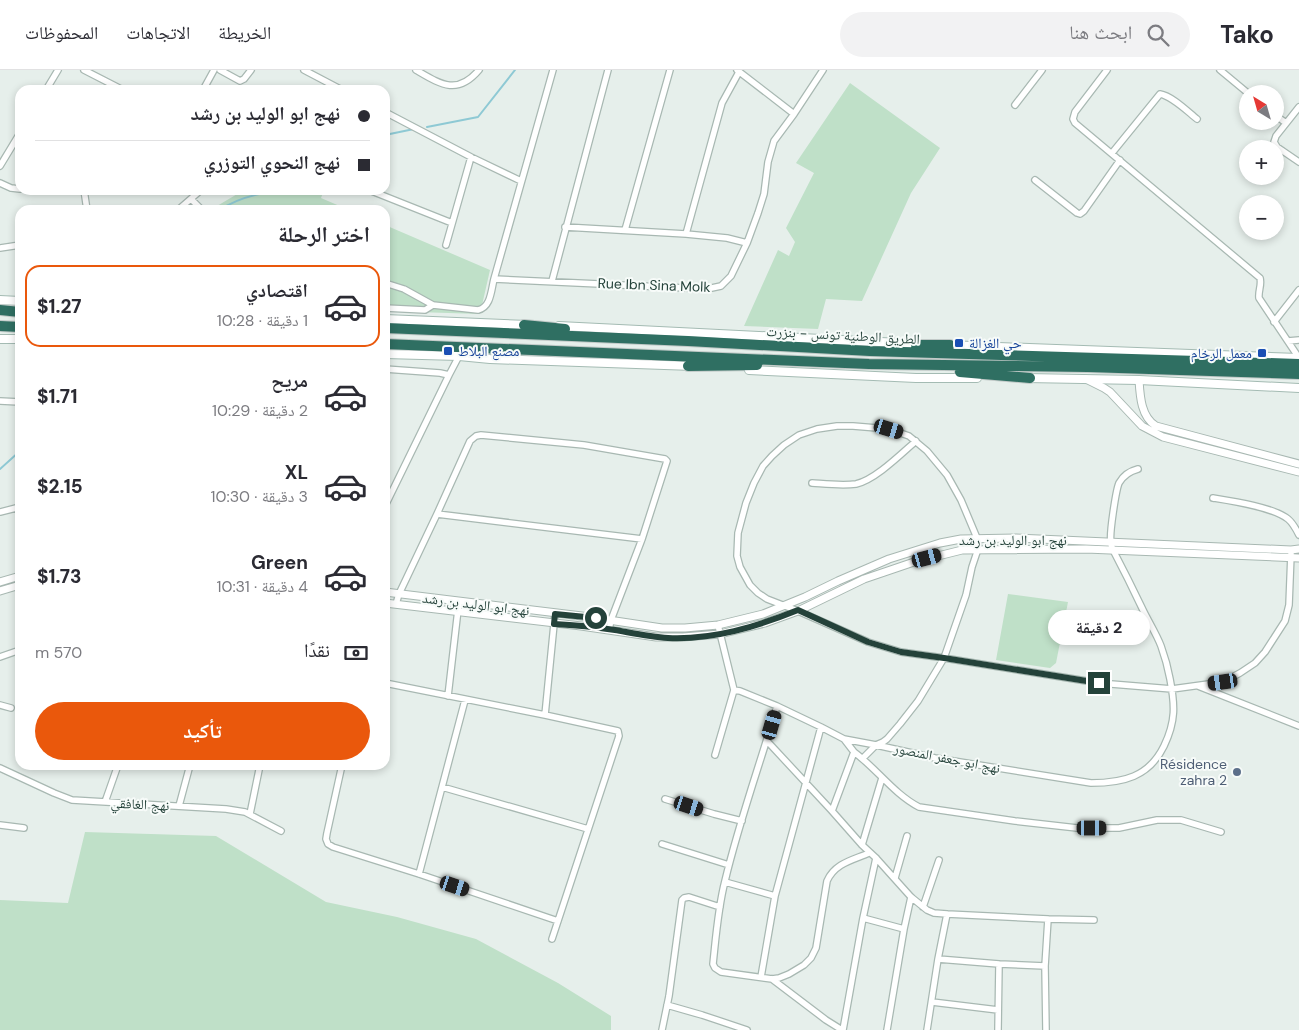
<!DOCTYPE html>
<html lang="ar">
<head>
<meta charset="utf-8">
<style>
  :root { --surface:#fff; --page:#f2f2f3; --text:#2b2b33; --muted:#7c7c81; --line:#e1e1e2; --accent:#ea580c }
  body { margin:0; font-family:"DM Sans","Noto Naskh Arabic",sans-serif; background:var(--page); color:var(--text); direction:rtl; height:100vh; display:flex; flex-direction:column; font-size:19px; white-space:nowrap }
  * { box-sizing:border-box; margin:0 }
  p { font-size:16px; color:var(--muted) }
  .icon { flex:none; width:28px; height:28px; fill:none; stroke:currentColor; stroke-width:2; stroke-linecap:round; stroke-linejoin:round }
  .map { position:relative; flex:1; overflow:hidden; direction:ltr }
  .panel { position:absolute; left:15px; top:135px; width:375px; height:565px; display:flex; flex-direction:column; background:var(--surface); border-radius:15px; box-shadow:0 2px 8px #0003; direction:rtl }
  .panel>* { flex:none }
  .banner { position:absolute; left:15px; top:15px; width:375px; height:110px; border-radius:15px; box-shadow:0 2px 8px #0003; direction:rtl; display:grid; align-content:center; height:110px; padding:0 20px; background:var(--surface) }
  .needle { width:32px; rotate:323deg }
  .buttons { position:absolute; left:1239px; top:15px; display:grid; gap:10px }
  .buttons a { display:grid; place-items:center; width:45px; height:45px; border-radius:50%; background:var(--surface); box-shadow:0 2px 8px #0003; font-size:25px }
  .end { position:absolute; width:22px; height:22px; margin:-11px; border:6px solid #24423a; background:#fff; box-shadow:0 0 0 2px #fff }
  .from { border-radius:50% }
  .bubble { position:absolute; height:35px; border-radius:18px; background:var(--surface); box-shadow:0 2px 8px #0003; font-size:16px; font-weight:800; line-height:35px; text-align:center; direction:rtl }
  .car { position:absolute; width:15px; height:30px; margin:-15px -8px; border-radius:6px; box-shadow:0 0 4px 1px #0007; background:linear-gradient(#222 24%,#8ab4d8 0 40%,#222 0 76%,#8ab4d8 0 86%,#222 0) }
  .banner b { display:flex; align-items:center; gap:18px; height:48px; font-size:19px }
  .banner b+b { border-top:1px solid var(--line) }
  .banner i { width:12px; height:12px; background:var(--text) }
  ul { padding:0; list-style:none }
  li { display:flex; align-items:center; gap:15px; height:82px; margin:0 10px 8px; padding:0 10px; border:2px solid transparent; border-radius:15px }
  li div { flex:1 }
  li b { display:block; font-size:19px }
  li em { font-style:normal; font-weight:800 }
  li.on { border-color:var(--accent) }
  li>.icon { width:45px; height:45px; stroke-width:1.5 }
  h2 { padding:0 20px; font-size:22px; line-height:60px }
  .pay { display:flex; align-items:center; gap:12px; height:55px; padding:0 20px; font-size:19px }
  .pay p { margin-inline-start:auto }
  .action { display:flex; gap:10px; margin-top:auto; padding:10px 20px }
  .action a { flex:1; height:58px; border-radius:30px; background:var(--accent); color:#fff; font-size:20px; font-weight:800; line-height:58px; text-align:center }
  header { display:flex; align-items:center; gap:30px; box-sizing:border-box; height:70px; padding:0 25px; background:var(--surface); border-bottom:1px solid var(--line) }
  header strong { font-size:24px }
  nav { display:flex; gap:28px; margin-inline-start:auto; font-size:18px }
  .search { width:350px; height:45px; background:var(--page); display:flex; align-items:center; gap:12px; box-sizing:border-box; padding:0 18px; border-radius:28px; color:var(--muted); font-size:19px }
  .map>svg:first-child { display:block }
</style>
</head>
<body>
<header>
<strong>Tako</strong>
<div class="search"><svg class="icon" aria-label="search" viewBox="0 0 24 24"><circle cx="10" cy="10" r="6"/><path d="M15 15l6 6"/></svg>ابحث هنا</div>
<nav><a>الخريطة</a><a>الاتجاهات</a><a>المحفوظات</a></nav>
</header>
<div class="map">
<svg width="1299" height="960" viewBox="0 0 1299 960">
  <rect width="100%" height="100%" fill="#e6efeb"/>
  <path fill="#bfe0c8" d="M850,13L940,78L911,123L862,231L826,229L818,259L744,256L778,180L789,186L795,172L786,158L814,103L796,93Z
    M244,120H324L321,128L349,140H213L217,136Z
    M385,155L490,200L480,244L385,241Z
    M1008,524L1068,532L1056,593L1050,598L996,590Z
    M85,762L216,766L326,832L397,847L476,869L558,913L611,946V960H0V830L68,833Z"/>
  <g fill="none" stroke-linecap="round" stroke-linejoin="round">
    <path stroke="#8ec9d4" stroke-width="2" d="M427,57L478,47L515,0
      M385,65L414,59
      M220,140C234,130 252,125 269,122C275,121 282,123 288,120
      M0,399L20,381"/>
    <defs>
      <path id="minor" d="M84,0L123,20
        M220,0L240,11L244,9L251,0
        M304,0L342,20
        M416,0C440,14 457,26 479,0
        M737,0L794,44
        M1107,0L1075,42L1073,49L1075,53L1260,208C1262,215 1258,221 1259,228L1299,288
        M1220,0L1249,24
        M46,20L58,0
        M203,20L214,0
        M1015,35L1042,0
        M1299,37L1276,66L1274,72L1277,77L1299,92
        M385,42L471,87L521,111
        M1275,45L1286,53
        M1112,83L1160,24C1172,26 1187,41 1197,49
        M0,96L20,63
        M1035,110L1077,143L1080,144L1084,141L1120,90
        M0,113L11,118L20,119
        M84,120L87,140
        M369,120L452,153
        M191,129L202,140
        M178,140L201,120
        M565,157L686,164L727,168L747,173
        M625,160L670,0
        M686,164L722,33L739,2
        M446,175L471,87
        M0,178L20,175
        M494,209L707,219L721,216L731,206L747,173L758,143L764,124L768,92L774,71L794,44L823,0
        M552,211L608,0
        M385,213L404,219L433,235L478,240C491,237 491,221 494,209L553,0
        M385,238L425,240L433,235
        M1274,252L1299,220
        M1288,271L1299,270
        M385,299L440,303L449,305
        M0,331L20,332
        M812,413C826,414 842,416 856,414C875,410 901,384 916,371
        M1213,428C1232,431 1273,437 1288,449C1293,453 1296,459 1299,465
        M385,436L449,305L459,286
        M18,438L20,445
        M0,442L20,437
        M437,444L642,469
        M396,534L399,524L437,444L470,371L476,366L481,365L584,375L665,389L667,391L642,469L611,550L609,560
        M718,555L734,620L740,621L777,636L821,657L844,669L876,675L935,688L1091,713C1123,713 1149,707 1164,676C1176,651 1175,635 1170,609C1168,598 1165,587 1161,576C1156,563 1148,551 1142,538C1133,519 1123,499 1113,480C1112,478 1111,475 1111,472C1109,465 1116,420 1119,413C1123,406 1130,401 1138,399
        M0,587L20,580
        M385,613L545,645L618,661L619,666L552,869
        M1198,616L1299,656
        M448,626L459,531
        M0,635L11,638
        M777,636C760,694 739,752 725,811C718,838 716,866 713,894L715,898L721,902L772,909L779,908L789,904L804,895L811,888L816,878L827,811C835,793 853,790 869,783
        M545,645L555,544
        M767,671L832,741L862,775L876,788L911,827L927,840L934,843L947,844L1048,849L1045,896L1046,960
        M854,682C877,699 894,724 919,737L1015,751L1077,758H1119L1157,750H1181L1221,762
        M715,685L734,620
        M863,688L876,675L883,672L887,669L900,654L918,631L944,588L966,525L972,497L978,479L977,468L961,430L947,405L927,381L909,366L889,359L853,356H837L817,359L799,365L784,375L772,386L763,396L754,413L746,433L738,463L737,486L740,497L750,515L758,523L767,529L798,541L868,572L901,582L944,588L1099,613L1172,619L1223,612L1240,603L1255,593L1265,582L1285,551L1289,535L1291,484
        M342,695L327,763L326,769L328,774L333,777L419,804L558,851
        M0,698L54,723L72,730L226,739L245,742L281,761
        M442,717L588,759
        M665,729L714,744L742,751
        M105,732L118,695
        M179,736L190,695
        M832,741L854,682L844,669
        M250,744L260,695
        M0,755L24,758
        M662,774L729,795
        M862,775L882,708
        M419,804L465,630
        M895,808L907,766
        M725,812L775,826
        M923,837L939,790
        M863,848L904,859
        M1048,849L1094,850
        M938,889L999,894L998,960
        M999,894L1045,896
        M761,907L775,826L821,657
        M772,909L826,950L842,960
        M932,932L998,940
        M667,935L702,945L747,960
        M662,960L669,926L682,830L684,828L689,827L720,837
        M843,960L863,848L876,788
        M887,960L904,859L911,827
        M927,960L938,889L947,844"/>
      <path id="tertiary" d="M1086,309L1104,318L1110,322L1142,356L1163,367L1299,402
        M1139,310C1140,326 1141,347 1156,356L1299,394
        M0,512L20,506
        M0,521L20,515
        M385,522L582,546L662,558H685L718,555L763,544L805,527L838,511L889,489L940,473L961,469L1016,468L1291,480L1299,479
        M385,533L581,556L656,567H683L720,564L765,553L798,541L864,509L914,492L962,480L1086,479L1299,488"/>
      <path id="secondary" d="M0,230L20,231
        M385,249L528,255
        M559,256L920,274
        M0,269H20
        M946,275L1299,288
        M385,284L459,286L490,289L693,296
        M749,300L916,308H977
        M1026,308L1139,310L1299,318"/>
      <path id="motorway" d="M0,240L20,242
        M524,255L565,259
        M0,256L20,257
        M385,258L688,271L870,281L1299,294
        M385,274L869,294L1088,297L1299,304
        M916,275H950
        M688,296L757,295
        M960,302L1030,308"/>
    </defs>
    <use href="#minor" stroke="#a8b8b2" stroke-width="8"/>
    <use href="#tertiary" stroke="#a8b8b2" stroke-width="9"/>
    <use href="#secondary" stroke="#a4bbb3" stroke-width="10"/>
    <use href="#motorway" stroke="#c2cac8" stroke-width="12"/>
    <use href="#minor" stroke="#fff" stroke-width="5.5"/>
    <use href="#tertiary" stroke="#fff" stroke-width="7"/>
    <use href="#secondary" stroke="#fff" stroke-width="8"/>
    <use href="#motorway" stroke="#2f6f62" stroke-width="10"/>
  </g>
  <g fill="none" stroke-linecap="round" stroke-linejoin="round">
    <path stroke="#24423a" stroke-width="6" d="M596,548L555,544L554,554C574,555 595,557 615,560C632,563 650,567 668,568C713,570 756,557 798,540L868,572L901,582L944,588L1099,613"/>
  </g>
  <g fill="#1a4fb4" stroke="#f7fbf9" stroke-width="2">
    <rect x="954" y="268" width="10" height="10" rx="2.5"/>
    <rect x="443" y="276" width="10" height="10" rx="2.5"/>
    <rect x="1257" y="278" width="10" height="10" rx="2.5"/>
  </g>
  <circle fill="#5c6f8a" stroke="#f7fbf9" stroke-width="2" cx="1237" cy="702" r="5"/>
  <g text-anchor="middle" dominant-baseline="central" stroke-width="4" stroke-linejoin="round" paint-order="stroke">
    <g font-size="14" fill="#24423a" stroke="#f7fbf9">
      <text transform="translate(654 215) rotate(2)">Rue Ibn Sina Molk</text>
      <text transform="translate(843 265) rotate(3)">الطريق الوطنية تونس - بنزرت</text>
      <text x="1013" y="470">نهج ابو الوليد بن رشد</text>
      <text transform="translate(476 534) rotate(7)">نهج ابو الوليد بن رشد</text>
      <text transform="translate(947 688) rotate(11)">نهج ابو جعفر المنصور</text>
      <text transform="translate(140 734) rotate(3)">نهج الغافقي</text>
    </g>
    <g font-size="14" fill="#164399" stroke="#f7fbf9" text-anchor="start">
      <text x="969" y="273">حي الغزالة</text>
      <text x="458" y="281">مصنع البلاط</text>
      <text x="1252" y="283" text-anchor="end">معمل الرخام</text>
    </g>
    <g font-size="14" fill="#4e5e75" stroke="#f7fbf9" text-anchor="end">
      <text x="1227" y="694">Résidence<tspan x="1227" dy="16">zahra 2</tspan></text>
    </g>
  </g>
</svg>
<div class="buttons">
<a><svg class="needle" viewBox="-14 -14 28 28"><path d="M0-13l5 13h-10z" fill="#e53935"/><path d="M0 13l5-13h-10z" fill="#7c7c81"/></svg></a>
<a>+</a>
<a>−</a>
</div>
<i class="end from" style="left:596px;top:548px"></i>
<i class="end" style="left:1099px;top:613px"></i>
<div class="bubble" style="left:1048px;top:540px;width:102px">2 دقيقة</div>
<i class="car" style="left:889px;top:359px;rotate:107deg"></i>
<i class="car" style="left:927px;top:488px;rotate:75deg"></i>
<i class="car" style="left:1223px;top:612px;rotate:262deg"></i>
<i class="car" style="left:772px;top:655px;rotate:16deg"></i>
<i class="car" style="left:689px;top:736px;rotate:108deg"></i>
<i class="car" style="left:1092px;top:758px;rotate:90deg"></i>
<i class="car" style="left:455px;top:816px;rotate:108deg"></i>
<div class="banner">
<b><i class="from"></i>نهج ابو الوليد بن رشد</b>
<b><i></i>نهج النحوي التوزري</b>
</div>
<section class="panel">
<h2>اختر الرحلة</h2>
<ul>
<li class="on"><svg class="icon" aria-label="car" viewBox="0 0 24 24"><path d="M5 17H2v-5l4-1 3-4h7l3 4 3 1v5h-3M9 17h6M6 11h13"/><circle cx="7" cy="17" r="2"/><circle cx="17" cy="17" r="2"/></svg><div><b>اقتصادي</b><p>1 دقيقة · 10:28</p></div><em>$1.27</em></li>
<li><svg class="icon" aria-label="car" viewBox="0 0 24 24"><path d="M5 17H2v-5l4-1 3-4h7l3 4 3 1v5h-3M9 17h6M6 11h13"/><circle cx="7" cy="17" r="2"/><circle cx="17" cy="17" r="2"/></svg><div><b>مريح</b><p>2 دقيقة · 10:29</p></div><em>$1.71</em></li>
<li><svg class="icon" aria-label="car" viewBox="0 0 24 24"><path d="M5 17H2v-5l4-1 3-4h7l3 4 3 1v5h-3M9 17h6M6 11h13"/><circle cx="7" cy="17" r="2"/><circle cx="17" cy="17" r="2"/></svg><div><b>XL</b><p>3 دقيقة · 10:30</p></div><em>$2.15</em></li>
<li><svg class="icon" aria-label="car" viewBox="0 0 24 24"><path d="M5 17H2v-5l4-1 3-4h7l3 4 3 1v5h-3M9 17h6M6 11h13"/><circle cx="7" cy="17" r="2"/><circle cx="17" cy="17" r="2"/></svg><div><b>Green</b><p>4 دقيقة · 10:31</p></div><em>$1.73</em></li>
</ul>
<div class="pay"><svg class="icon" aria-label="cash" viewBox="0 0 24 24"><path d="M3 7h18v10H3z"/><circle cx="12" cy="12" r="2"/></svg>نقدًا<p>570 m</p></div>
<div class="action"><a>تأكيد</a></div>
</section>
</div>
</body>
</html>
